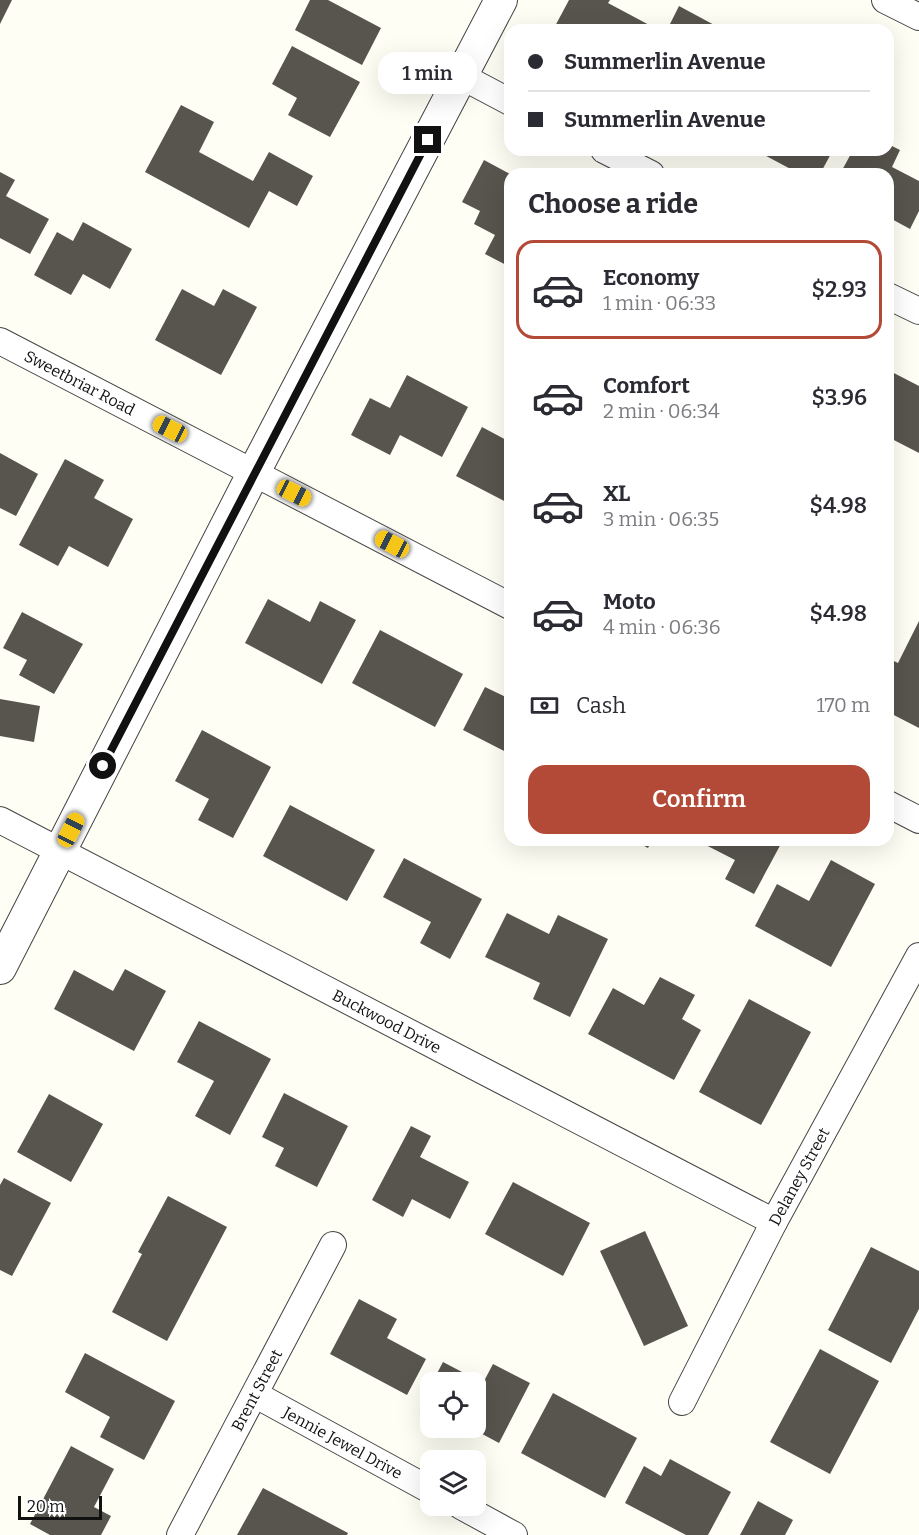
<!DOCTYPE html>
<html lang="en">
<head>
<meta charset="utf-8">
<style>
  :root { --surface:#fff; --page:#f2f2f3; --text:#2b2b33; --muted:#7c7c81; --line:#e1e1e2; --accent:#b34937 }
  body { margin:0; font-family:Bitter,serif; background:var(--page); color:var(--text); height:100vh; display:flex; flex-direction:column; font-size:22px; white-space:nowrap }
  * { box-sizing:border-box; margin:0 }
  p { font-size:20px; color:var(--muted) }
  .icon { flex:none; width:33px; height:33px; fill:none; stroke:currentColor; stroke-width:2; stroke-linecap:round; stroke-linejoin:round }
  .map { position:relative; flex:1; overflow:hidden }
  .drawer { position:absolute; left:504px; top:168px; width:390px; height:678px; display:flex; flex-direction:column; background:var(--surface); border-radius:18px; box-shadow:0 6px 24px #0002 }
  .drawer>* { flex:none }
  .top-card { position:absolute; left:504px; top:24px; width:390px; height:132px; border-radius:18px; box-shadow:0 6px 24px #0002; display:grid; align-content:center; height:132px; padding:0 24px; background:var(--surface) }
  .buttons { position:absolute; left:420px; top:1372px; display:grid; gap:12px }
  .buttons a { display:grid; place-items:center; width:66px; height:66px; border-radius:12px; background:var(--surface); box-shadow:0 6px 24px #0002; font-size:30px }
  .scale { position:absolute; left:18px; bottom:15px; width:84px; box-sizing:border-box; padding-left:6px; border:3px solid #111; border-top:0; font-size:16px; line-height:21px; white-space:nowrap; color:#111; -webkit-text-stroke:4px #fff; paint-order:stroke }
  .end { position:absolute; width:27px; height:27px; margin:-14px; border:8px solid #111; background:#fff; box-shadow:0 0 0 3px #fff }
  .from { border-radius:50% }
  .bubble { position:absolute; height:42px; border-radius:18px; background:var(--surface); box-shadow:0 6px 24px #0002; font-size:20px; font-weight:600; line-height:42px; text-align:center }
  .car { position:absolute; width:18px; height:36px; margin:-18px -9px; border-radius:8px; box-shadow:0 0 4px 2px #0007; background:linear-gradient(#f5c518 24%,#345 0 40%,#f5c518 0 76%,#345 0 86%,#f5c518 0) }
  .top-card b { display:flex; align-items:center; gap:21px; height:57px; font-size:22px }
  .top-card b+b { border-top:2px solid var(--line) }
  .top-card i { width:15px; height:15px; background:var(--text) }
  ul { padding:0; list-style:none }
  li { display:flex; align-items:center; gap:18px; height:99px; margin:0 12px 9px; padding:0 12px; border:3px solid transparent; border-radius:18px }
  li div { flex:1 }
  li b { display:block; font-size:22px }
  li em { font-style:normal; font-weight:600 }
  li.selected { border-color:var(--accent) }
  li>.icon { width:54px; height:54px; stroke-width:1.5 }
  h2 { padding:0 24px; font-size:27px; line-height:72px }
  .pay { display:flex; align-items:center; gap:15px; height:66px; padding:0 24px; font-size:22px }
  .pay p { margin-inline-start:auto }
  .action { display:flex; gap:12px; margin-top:auto; padding:12px 24px }
  .action a { flex:1; height:69px; border-radius:18px; background:var(--accent); color:#fff; font-size:24px; font-weight:600; line-height:69px; text-align:center }
  .map>svg:first-child { display:block }
</style>
</head>
<body>
<div class="map">
<svg width="919" height="1535" viewBox="0 0 919 1535">
  <rect width="100%" height="100%" fill="#fefef5"/>
  <path fill="#58544e" d="M0,0H12L0,24Z
    M310,0H328L381,28L362,65L295,30Z
    M569,0H610L608,3L653,27L652,30H553Z
    M679,6L718,27L717,30H667Z
    M292,46L360,82L330,137L288,115L297,98L272,84Z
    M181,105L214,122L199,152L253,181L269,152L313,176L297,206L269,191L249,228L145,172Z
    M888,144L900,150L892,167L919,181V211L910,229L888,217V174H840L853,150H888Z
    M755,150H833L820,174H800Z
    M484,160L510,174V267L485,254L495,235L474,224L480,211L462,202Z
    M0,172L15,180L6,196L49,219L30,254L0,238Z
    M83,222L132,249L110,289L83,274L71,295L34,275L57,232L73,241Z
    M182,289L214,306L223,289L257,307L221,375L155,340Z
    M888,370L919,386V453L888,437Z
    M407,375L468,407L442,457L400,435L390,455L351,435L370,398L390,408Z
    M482,427L510,442V504L456,476Z
    M0,453L38,474L16,516L0,508Z
    M65,459L104,480L94,498L133,519L108,567L69,546L58,566L19,545Z
    M268,599L310,622L320,601L356,620L322,684L245,643Z
    M22,612L83,644L54,694L19,675L27,660L3,648Z
    M919,621V728L888,712V658L898,663Z
    M380,630L463,674L435,727L352,683Z
    M485,687L510,699V754L463,730Z
    M0,699L40,706L34,742L0,736Z
    M202,730L271,767L233,838L198,820L209,799L175,781Z
    M290,805L375,850L347,901L263,856Z
    M633,840H652L648,848Z
    M696,840H783L754,894L725,879L735,860Z
    M404,858L482,899L450,959L420,943L431,922L383,897Z
    M831,860L875,884L831,967L755,926L777,884L809,901Z
    M507,913L549,934L558,915L608,939L570,1017L533,999L540,983L485,957Z
    M125,969L166,991L134,1051L54,1009L74,970L113,991Z
    M660,977L695,995L682,1019L701,1030L674,1080L588,1034L613,988L644,1005Z
    M749,999L811,1032L761,1125L699,1092Z
    M199,1021L271,1059L230,1135L195,1116L214,1081L177,1062Z
    M284,1093L348,1126L317,1187L275,1166L284,1148L262,1137Z
    M49,1094L103,1124L71,1182L17,1152Z
    M411,1126L431,1136L420,1157L469,1182L450,1219L412,1199L403,1217L372,1200Z
    M4,1178L51,1203L12,1276L0,1270V1185Z
    M513,1182L590,1223L563,1276L485,1234Z
    M168,1196L227,1227L167,1341L112,1312L142,1254L138,1252Z
    M645,1231L688,1326L644,1346L600,1251Z
    M871,1247L919,1271V1309L891,1363L828,1330Z
    M359,1299L397,1319L387,1338L426,1359L407,1395L330,1354Z
    M820,1349L879,1381L830,1474L770,1442Z
    M85,1353L175,1401L144,1460L100,1437L110,1417L65,1392Z
    M443,1362L483,1383L493,1364L530,1383L499,1443L471,1428H476V1383H432Z
    M430,1386V1407L422,1403Z
    M553,1393L637,1438L605,1498L521,1453Z
    M71,1446L114,1469L94,1507L111,1516L101,1535H50L30,1524Z
    M670,1459L731,1492L708,1535H686L625,1503L644,1466L661,1476Z
    M263,1488L348,1533L347,1535H237Z
    M758,1501L793,1520L785,1535H740Z"/>
  <g fill="none" stroke-linecap="round" stroke-linejoin="round">
    <defs>
      <g id="minor">
        <path d="M885,0L919,17"/>
        <path d="M461,76L510,102"/>
        <path d="M604,150L651,174"/>
        <path d="M888,296L919,311"/>
        <path id="s1" d="M0,341L510,606"/>
        <path d="M888,804L919,820"/>
        <path id="s2" d="M0,820L774,1222"/>
        <path id="s3" d="M256,1395L430,1490"/>
        <path id="s4" d="M682,1402L774,1222L919,956"/>
        <path d="M461,1506L514,1535"/>
        <path id="s5" d="M180,1535L333,1245"/>
      </g>
      <path id="tertiary" d="M0,968L254,472L501,0"/>
    </defs>
    <use href="#minor" stroke="#444" stroke-width="28"/>
    <use href="#tertiary" stroke="#444" stroke-width="34"/>
    <use href="#minor" stroke="#fff" stroke-width="26"/>
    <use href="#tertiary" stroke="#fff" stroke-width="32"/>
  </g>
  <g fill="none" stroke-linecap="round" stroke-linejoin="round">
    <path stroke="#111" stroke-width="8" d="M103,766L428,140"/>
  </g>
  <g text-anchor="middle" dominant-baseline="central" stroke-width="6" stroke-linejoin="round" paint-order="stroke">
    <g font-size="16" fill="#111" stroke="#fff">
      <text stroke="none"><textPath href="#s1" startOffset="90">Sweetbriar Road</textPath></text>
      <text stroke="none"><textPath href="#s2" startOffset="436">Buckwood Drive</textPath></text>
      <text stroke="none"><textPath href="#s4" startOffset="254">Delaney Street</textPath></text>
      <text stroke="none"><textPath href="#s5" startOffset="164">Brent Street</textPath></text>
      <text stroke="none"><textPath href="#s3" startOffset="99">Jennie Jewel Drive</textPath></text>
    </g>
  </g>
</svg>
<div class="buttons">
<a><svg class="icon" aria-label="locate" viewBox="0 0 24 24"><circle cx="12" cy="12" r="6"/><path d="M12 2v4M12 18v4M2 12h4M18 12h4"/></svg></a>
<a><svg class="icon" aria-label="layers" viewBox="0 0 24 24"><path d="M12 4l9 5-9 5-9-5zM3 14l9 5 9-5"/></svg></a>
</div>
<div class="scale">20 m</div>
<i class="end from" style="left:103px;top:766px"></i>
<i class="end" style="left:428px;top:140px"></i>
<div class="bubble" style="left:378px;top:52px;width:99px">1 min</div>
<i class="car" style="left:170px;top:429px;rotate:297deg"></i>
<i class="car" style="left:294px;top:493px;rotate:117deg"></i>
<i class="car" style="left:392px;top:544px;rotate:298deg"></i>
<i class="car" style="left:71px;top:830px;rotate:27deg"></i>
<div class="top-card">
<b><i class="from"></i>Summerlin Avenue</b>
<b><i></i>Summerlin Avenue</b>
</div>
<section class="drawer">
<h2>Choose a ride</h2>
<ul>
<li class="selected"><svg class="icon" aria-label="car" viewBox="0 0 24 24"><path d="M5 17H2v-5l4-1 3-4h7l3 4 3 1v5h-3M9 17h6M6 11h13"/><circle cx="7" cy="17" r="2"/><circle cx="17" cy="17" r="2"/></svg><div><b>Economy</b><p>1 min · 06:33</p></div><em>$2.93</em></li>
<li><svg class="icon" aria-label="car" viewBox="0 0 24 24"><path d="M5 17H2v-5l4-1 3-4h7l3 4 3 1v5h-3M9 17h6M6 11h13"/><circle cx="7" cy="17" r="2"/><circle cx="17" cy="17" r="2"/></svg><div><b>Comfort</b><p>2 min · 06:34</p></div><em>$3.96</em></li>
<li><svg class="icon" aria-label="car" viewBox="0 0 24 24"><path d="M5 17H2v-5l4-1 3-4h7l3 4 3 1v5h-3M9 17h6M6 11h13"/><circle cx="7" cy="17" r="2"/><circle cx="17" cy="17" r="2"/></svg><div><b>XL</b><p>3 min · 06:35</p></div><em>$4.98</em></li>
<li><svg class="icon" aria-label="car" viewBox="0 0 24 24"><path d="M5 17H2v-5l4-1 3-4h7l3 4 3 1v5h-3M9 17h6M6 11h13"/><circle cx="7" cy="17" r="2"/><circle cx="17" cy="17" r="2"/></svg><div><b>Moto</b><p>4 min · 06:36</p></div><em>$4.98</em></li>
</ul>
<div class="pay"><svg class="icon" aria-label="cash" viewBox="0 0 24 24"><path d="M3 7h18v10H3z"/><circle cx="12" cy="12" r="2"/></svg>Cash<p>170 m</p></div>
<div class="action"><a>Confirm</a></div>
</section>
</div>
</body>
</html>
